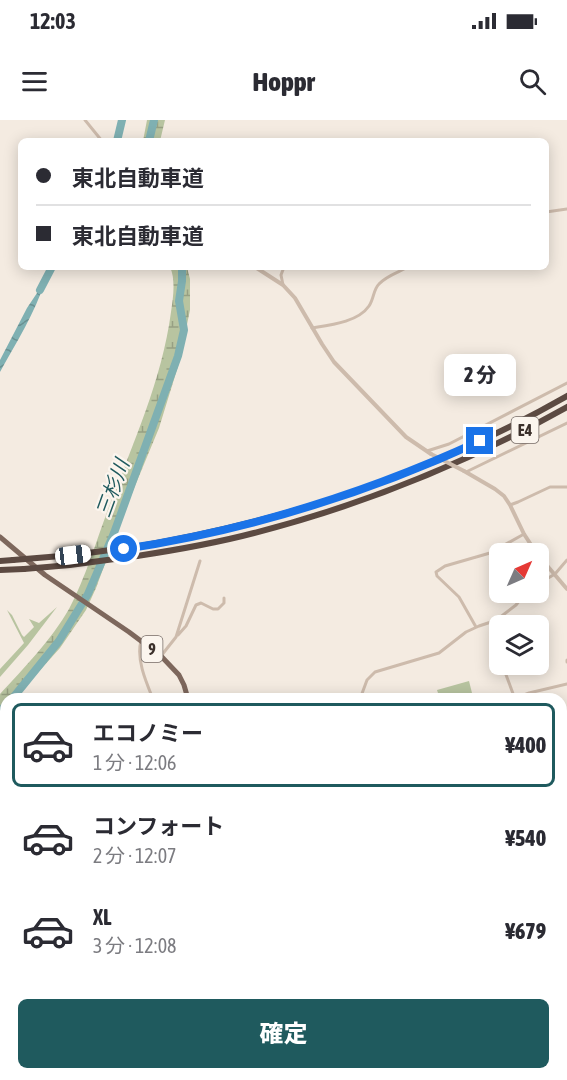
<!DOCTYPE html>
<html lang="ja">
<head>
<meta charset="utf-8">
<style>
  :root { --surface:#fff; --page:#f2f2f3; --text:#2b2b33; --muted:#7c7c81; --line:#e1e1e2; --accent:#1f5a5e }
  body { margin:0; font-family:"Asap Condensed","Noto Sans JP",sans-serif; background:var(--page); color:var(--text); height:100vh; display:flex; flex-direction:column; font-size:22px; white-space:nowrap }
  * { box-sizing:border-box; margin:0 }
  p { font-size:20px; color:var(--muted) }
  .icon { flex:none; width:33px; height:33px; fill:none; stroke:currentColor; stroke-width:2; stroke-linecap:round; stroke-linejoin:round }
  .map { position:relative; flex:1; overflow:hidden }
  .sheet { position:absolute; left:0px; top:573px; width:567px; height:387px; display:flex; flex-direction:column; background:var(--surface); border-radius:18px 18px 0 0; box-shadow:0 3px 15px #0003 }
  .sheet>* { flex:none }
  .hud { position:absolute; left:18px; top:18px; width:531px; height:132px; border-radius:9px; box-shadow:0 3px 15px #0003; display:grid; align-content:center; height:132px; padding:0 18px; background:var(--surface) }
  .needle { width:39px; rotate:45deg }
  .buttons { position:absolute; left:489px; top:423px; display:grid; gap:12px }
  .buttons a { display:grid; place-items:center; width:60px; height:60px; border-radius:9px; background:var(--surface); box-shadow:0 3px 15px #0003; font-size:30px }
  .end { position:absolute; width:27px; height:27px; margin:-14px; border:8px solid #1a73e8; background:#fff; box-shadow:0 0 0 3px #fff }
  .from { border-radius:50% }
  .bubble { position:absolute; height:42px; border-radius:9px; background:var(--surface); box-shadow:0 3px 15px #0003; font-size:20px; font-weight:800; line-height:42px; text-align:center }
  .car { position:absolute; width:18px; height:36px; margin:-18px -9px; border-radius:8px; box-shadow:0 0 4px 2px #0007; background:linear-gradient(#fff 24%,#345 0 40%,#fff 0 76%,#345 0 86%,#fff 0) }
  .hud b { display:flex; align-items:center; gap:21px; height:57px; font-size:22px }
  .hud b+b { border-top:2px solid var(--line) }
  .hud i { width:15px; height:15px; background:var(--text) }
  ul { padding:10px 0 0; list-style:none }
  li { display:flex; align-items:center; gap:18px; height:84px; margin:0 12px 9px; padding:0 6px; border:3px solid transparent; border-radius:9px }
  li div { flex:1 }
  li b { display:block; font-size:22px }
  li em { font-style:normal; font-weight:800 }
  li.selected { border-color:var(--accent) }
  li>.icon { width:54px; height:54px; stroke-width:1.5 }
  .cta { display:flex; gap:12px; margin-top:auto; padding:12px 18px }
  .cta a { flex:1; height:69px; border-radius:9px; background:var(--accent); color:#fff; font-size:24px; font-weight:800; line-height:69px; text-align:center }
  .status { display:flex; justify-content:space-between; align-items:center; height:42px; padding:0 30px; background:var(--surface); direction:ltr }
  .status svg { height:16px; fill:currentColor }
  header { display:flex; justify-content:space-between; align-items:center; height:78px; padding:0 18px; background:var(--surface); font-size:27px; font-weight:800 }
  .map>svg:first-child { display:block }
</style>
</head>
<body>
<div class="status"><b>12:03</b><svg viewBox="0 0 49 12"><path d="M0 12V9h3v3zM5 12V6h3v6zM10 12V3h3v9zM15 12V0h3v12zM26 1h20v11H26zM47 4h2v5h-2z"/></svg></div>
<header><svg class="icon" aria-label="menu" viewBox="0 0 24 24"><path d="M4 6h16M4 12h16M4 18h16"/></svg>Hoppr<svg class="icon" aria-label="search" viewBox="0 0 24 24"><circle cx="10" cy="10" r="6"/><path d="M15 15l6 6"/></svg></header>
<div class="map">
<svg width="567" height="960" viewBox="0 0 567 960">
  <defs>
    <pattern id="forest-firs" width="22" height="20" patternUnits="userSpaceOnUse" patternTransform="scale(1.5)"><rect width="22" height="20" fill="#b8c4a0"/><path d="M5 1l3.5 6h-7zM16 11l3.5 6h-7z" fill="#97a083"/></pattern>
    <pattern id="wetland-marsh" width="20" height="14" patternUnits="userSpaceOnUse" patternTransform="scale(1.5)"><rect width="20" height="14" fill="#b8c4a0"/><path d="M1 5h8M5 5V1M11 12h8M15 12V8" fill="none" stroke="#97a083"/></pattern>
    <pattern id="water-waves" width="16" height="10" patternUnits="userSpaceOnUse" patternTransform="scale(1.5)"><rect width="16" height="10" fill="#7fb0b2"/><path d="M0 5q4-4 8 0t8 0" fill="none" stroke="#699091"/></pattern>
  </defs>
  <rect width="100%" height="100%" fill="#f4ebe1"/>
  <path fill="#b8c4a0" d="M57,487L28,525L0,557V549L24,523L7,490L12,495L22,515L24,517L34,507L29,499L39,503Z
    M469,561L473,577L493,573L495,579H440L437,570Z"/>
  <path fill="url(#forest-firs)" d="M567,762V804L561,795V764Z
    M303,954H432L424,960H341L333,956H304Z"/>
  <path fill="url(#wetland-marsh)" d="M147,0H165L160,21H143Z
    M170,147H187L190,159V190L179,243L159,308L125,390L96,468L86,490L60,528L14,579H6V587L0,594V574C23,549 52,519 69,489C86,457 96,421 109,387C133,323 162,260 171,192C173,178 176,160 170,147Z
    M0,901L6,908V932L0,925Z"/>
  <path fill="url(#water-waves)" d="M45,161C35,193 16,223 0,252V240L27,188Z"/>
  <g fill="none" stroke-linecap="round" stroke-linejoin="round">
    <path stroke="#7fb0b2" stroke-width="1.5" d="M561,726L567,723
      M33,960L34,954"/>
    <path stroke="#7fb0b2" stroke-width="8" d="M117,21L122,0
      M149,21L154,0
      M40,170L52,147
      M12,579L59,521L88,474L114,413L178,236L184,210L179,181L182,161V147
      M0,592L6,585"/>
    <path stroke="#cdbbac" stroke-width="3" d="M85,0L102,21
      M546,92L567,89
      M283,165L281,155L284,147
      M312,208C331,205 358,202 369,186C374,179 373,170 379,164C386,156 399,152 408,147
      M427,331L449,324L567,263
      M466,352L567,303
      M510,385L518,382L550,367H567
      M538,464L555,454L567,440
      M497,500L500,506
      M476,507L459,477L437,456L436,452L445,446L490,433L524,414
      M500,509C489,522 494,524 500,537
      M178,515L186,506L196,485L201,483L213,489H218L224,483V478
      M141,521C136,539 146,562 153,579
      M161,536L176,517L200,441
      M567,540V542
      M502,544L515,579
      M360,579L367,560L375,552L439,533L466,512L479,506L497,500L503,495L516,485L526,472
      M514,579L529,573L567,564
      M0,686L6,682
      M0,718L6,727
      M0,791L6,789
      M0,858L6,866
      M134,954L150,960
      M255,954L261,960
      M490,954L493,960
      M99,960L104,954"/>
    <path stroke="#cdbbac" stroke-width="4" d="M255,147L283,165L295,178L322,224L334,242L406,317L431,334
      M464,351L495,369L504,376L510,385L524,414L537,434
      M538,435L567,469"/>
    <path stroke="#7d675c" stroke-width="5" d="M0,417L45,455L129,512L161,536L179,555L184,565L188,579
      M84,954L89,960"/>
    <path stroke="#5c4a42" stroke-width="6" d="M140,426C291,400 434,352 567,276
      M137,436C176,430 216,423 254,413C363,385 469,342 567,287
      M0,441L13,440
      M0,450L24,449"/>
    <path stroke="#cdbbac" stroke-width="4" d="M431,334L464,351"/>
    <path stroke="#5c4a42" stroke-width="6" d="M13,440L73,435L140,426
      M24,449L70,445L137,436"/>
  </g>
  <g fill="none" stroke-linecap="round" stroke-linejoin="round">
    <path stroke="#1a73e8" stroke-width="8" d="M124,429C250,410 365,374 480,321"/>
  </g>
  <g text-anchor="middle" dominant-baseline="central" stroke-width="4.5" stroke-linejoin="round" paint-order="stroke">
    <g fill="#fbf5ee" stroke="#756b66" stroke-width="1.5">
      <rect x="511.5" y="297" width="27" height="26" rx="4.5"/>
      <rect x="141.5" y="516" width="21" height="26" rx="4.5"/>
    </g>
    <g font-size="16" font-weight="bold" fill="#3b302b">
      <text x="525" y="310">E4</text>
      <text x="152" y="529">9</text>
    </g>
    <g font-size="20" font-style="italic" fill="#1f5a5e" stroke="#fbf5ee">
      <text transform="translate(112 368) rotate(-70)">三杉川</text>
    </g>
  </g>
</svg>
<div class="buttons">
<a><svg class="needle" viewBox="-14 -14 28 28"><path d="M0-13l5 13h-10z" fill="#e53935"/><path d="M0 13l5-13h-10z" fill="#7c7c81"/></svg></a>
<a><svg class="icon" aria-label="layers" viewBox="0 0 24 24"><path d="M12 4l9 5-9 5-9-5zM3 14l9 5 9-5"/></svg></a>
</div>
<i class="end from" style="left:124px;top:429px"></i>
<i class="end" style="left:480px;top:321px"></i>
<div class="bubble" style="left:444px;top:234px;width:72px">2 分</div>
<i class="car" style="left:73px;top:435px;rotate:83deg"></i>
<div class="hud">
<b><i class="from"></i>東北自動車道</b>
<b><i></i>東北自動車道</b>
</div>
<section class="sheet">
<ul>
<li class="selected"><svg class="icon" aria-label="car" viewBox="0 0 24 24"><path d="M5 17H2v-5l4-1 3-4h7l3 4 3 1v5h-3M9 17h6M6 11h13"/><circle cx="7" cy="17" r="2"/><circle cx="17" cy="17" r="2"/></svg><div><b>エコノミー</b><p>1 分 · 12:06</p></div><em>¥400</em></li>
<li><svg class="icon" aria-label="car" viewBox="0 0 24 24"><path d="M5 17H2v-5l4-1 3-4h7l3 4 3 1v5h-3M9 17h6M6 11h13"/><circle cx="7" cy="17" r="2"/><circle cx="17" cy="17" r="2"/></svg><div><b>コンフォート</b><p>2 分 · 12:07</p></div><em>¥540</em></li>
<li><svg class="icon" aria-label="car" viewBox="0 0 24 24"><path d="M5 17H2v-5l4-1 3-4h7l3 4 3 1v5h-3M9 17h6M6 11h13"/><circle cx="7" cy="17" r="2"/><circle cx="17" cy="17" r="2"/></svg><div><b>XL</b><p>3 分 · 12:08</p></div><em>¥679</em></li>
</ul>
<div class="cta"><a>確定</a></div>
</section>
</div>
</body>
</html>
